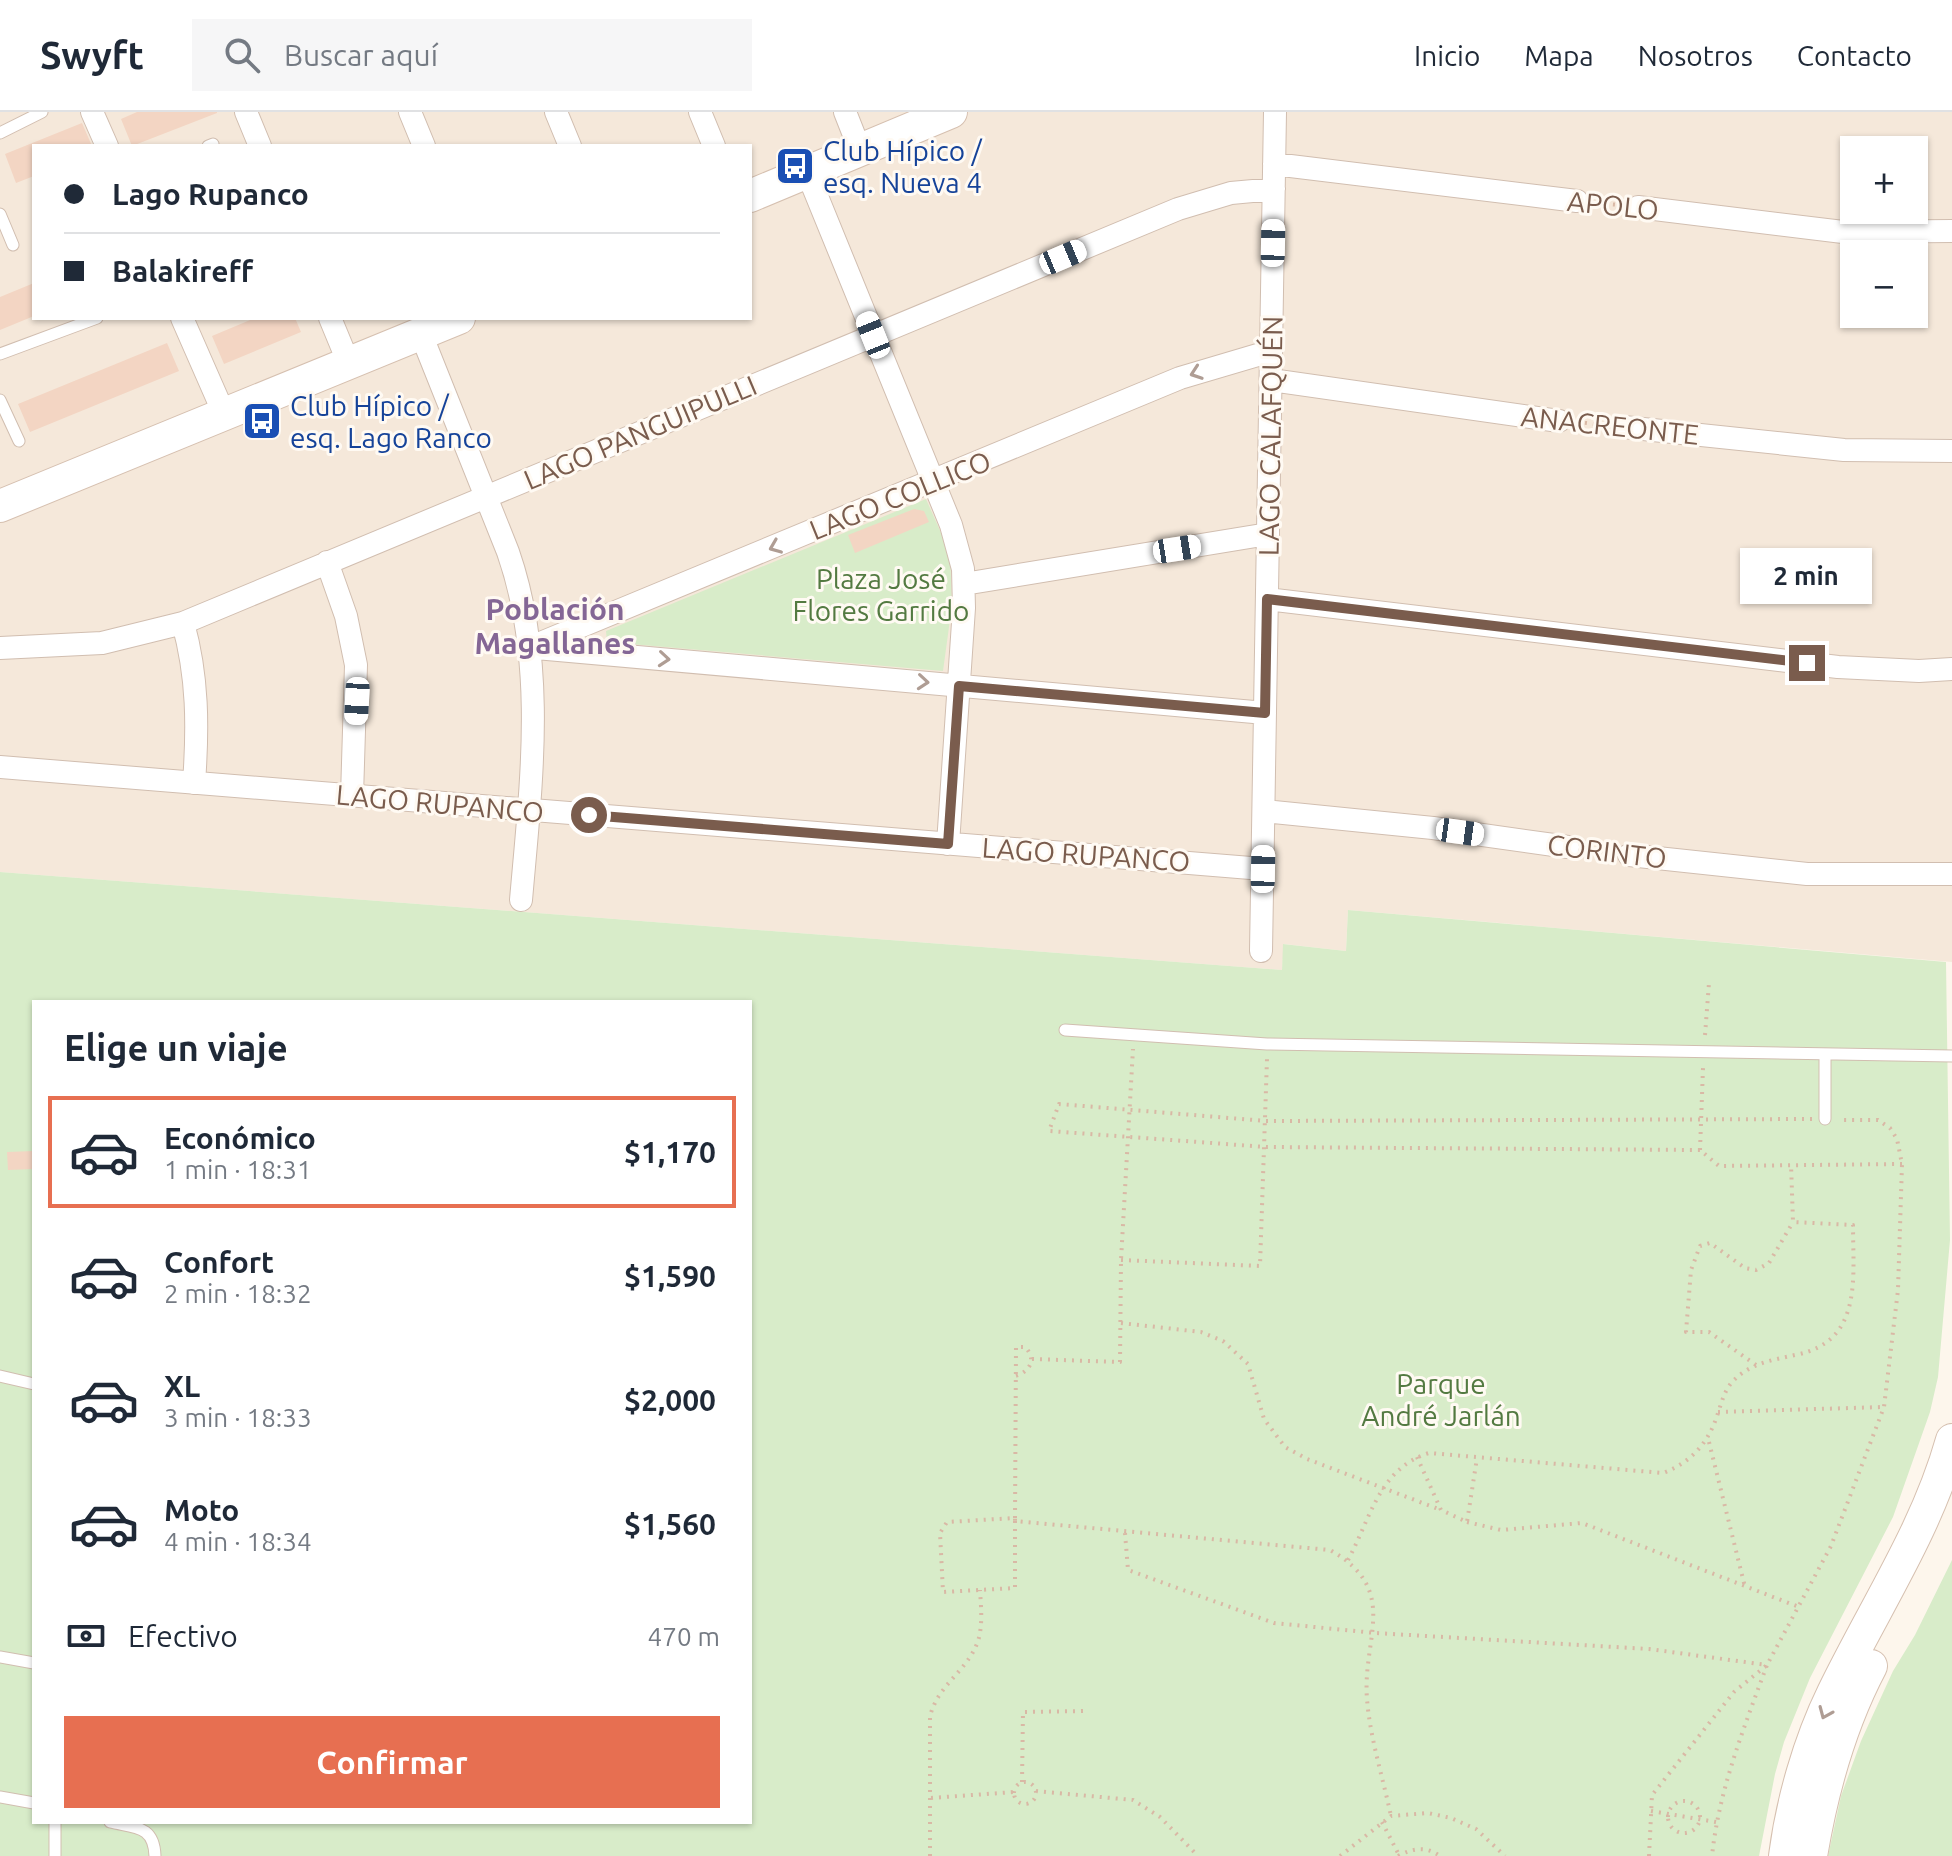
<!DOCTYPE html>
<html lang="es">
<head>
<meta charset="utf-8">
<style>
  :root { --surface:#fff; --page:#f6f6f7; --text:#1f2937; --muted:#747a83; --line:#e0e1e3; --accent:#e76f51 }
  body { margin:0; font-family:Ubuntu,sans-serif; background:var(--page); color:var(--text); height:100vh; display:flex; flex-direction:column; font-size:30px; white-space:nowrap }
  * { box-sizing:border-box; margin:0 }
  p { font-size:26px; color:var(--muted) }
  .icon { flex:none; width:44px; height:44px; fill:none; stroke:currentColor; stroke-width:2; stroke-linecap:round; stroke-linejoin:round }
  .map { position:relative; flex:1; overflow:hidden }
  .details { position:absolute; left:32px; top:888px; width:720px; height:824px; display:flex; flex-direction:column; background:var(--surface); border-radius:0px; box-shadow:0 2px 6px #0004 }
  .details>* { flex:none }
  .banner { position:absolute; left:32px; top:32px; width:720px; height:176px; border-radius:0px; box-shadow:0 2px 6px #0004; display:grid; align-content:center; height:176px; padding:0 32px; background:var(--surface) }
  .buttons { position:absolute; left:1840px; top:24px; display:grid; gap:16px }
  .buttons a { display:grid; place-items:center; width:88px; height:88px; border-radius:0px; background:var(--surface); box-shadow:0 2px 6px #0004; font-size:40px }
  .end { position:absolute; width:36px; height:36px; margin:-18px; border:10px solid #7a5c4d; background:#fff; box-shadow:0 0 0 4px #fff }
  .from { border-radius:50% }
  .bubble { position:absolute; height:56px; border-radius:0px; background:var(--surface); box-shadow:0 2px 6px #0004; font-size:26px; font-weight:700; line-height:56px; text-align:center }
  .car { position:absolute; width:24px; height:48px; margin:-24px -12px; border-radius:10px; box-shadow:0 0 6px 2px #0007; background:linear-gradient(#fff 24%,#345 0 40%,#fff 0 76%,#345 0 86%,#fff 0) }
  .banner b { display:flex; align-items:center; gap:28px; height:76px; font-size:30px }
  .banner b+b { border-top:2px solid var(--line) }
  .banner i { width:20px; height:20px; background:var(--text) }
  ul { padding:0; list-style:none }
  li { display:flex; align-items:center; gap:24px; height:112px; margin:0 16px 12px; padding:0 16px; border:4px solid transparent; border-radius:0px }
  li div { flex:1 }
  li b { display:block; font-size:30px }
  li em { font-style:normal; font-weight:700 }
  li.selected { border-color:var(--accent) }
  li>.icon { width:72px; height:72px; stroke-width:1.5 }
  h2 { padding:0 32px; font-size:36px; line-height:96px }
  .pay { display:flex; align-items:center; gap:20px; height:88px; padding:0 32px; font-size:30px }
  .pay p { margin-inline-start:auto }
  .button { display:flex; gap:16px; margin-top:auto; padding:16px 32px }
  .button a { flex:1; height:92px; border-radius:0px; background:var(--accent); color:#fff; font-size:32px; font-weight:700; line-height:92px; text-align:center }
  header { display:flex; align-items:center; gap:48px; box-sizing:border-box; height:112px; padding:0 40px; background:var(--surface); border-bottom:2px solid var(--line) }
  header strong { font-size:38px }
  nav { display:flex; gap:44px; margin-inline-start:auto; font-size:28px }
  .search { width:560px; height:72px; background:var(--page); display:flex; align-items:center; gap:20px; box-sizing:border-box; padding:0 28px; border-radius:0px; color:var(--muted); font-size:30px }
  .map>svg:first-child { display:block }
</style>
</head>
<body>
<header>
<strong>Swyft</strong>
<div class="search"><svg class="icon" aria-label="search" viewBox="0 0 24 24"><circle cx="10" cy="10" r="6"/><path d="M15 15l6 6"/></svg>Buscar aquí</div>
<nav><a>Inicio</a><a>Mapa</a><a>Nosotros</a><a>Contacto</a></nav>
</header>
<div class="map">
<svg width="1952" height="1744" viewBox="0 0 1952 1744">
  <rect width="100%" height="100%" fill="#fdf6ec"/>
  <path fill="#f5e8da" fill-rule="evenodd" d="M0,0H1952V850L1348,798L1346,839L1284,832L1282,858L0,760ZM34,34H750V206H34ZM1854,38H1914V98H1854ZM1854,142H1914V202H1854Z"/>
  <path fill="#d8ecc9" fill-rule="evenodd" d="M926,387L950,441L952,493L943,559L607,530L606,519Z
    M0,760L1282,858L1283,832L1346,839L1348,798L1946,850L1950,1128L1938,1265L1930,1300L1893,1405L1810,1566L1784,1630L1775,1662L1759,1744H0ZM34,890H750V1710H34Z
    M1952,1448V1744H1828L1841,1684L1861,1629L1893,1559L1915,1523Z"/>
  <path fill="#f3d5c3" d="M137,0H217V1L132,34L121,7Z
    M82,11L92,34H34V64L16,71L5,42Z
    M34,171V204L0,218V185Z
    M255,206H295L301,220L224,252L212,224Z
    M167,231L179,259L30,320L18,292Z
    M914,397L924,399L929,410L855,441L848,423Z
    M34,1039V1057L8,1058L7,1040Z"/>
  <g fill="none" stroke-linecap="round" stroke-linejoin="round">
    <defs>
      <path id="lane" d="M0,21L42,0
        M208,34L213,32
        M0,102L13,133
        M0,242L97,206
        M0,288L19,329
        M1065,918L1267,932L1952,944
        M1825,1007V943
        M0,1264L34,1272
        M0,1545L34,1551
        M0,1685L34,1691
        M55,1710V1744
        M110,1710C135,1716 154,1713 155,1744"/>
      <path id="street" d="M92,0L107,34
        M246,0L260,34
        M410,0L424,34
        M556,0L570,34
        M700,0L714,34
        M845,0L860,38
        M1274,52L1577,89
        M807,60L951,413L963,457L964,496L948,732
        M1638,95L1843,120L1952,119
        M182,206L225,304
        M330,206L349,252
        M421,222L508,440C547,552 531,672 521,788
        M1271,268L1559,309
        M1624,315L1844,338L1952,339
        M327,450L346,504L356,553L352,684
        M964,472L1268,422
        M1267,487L1838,555L1919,559L1952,557
        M183,511C198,565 198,615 194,671
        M531,535L1180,266L1271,239
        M0,536L102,531L183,511L1178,97L1231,81L1274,77
        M536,536L1265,601
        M0,655L1263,757
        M1264,699L1433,716L1568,735
        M1629,743L1807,762H1952
        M1261,839L1275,0"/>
      <path id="secondary" d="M750,84L951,0
        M0,394L459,206
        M1785,1744C1792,1690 1809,1630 1833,1581C1874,1496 1926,1420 1952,1328
        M1811,1744C1822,1678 1840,1613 1871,1554"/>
    </defs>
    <use href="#lane" stroke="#d1beb0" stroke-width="13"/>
    <use href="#street" stroke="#d1beb0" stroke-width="24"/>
    <use href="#secondary" stroke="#d6c0b0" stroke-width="34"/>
    <path stroke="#d9b8a5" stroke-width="4" stroke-dasharray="2 6" stroke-linecap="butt" d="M1597,91L1620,93
      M1577,310L1604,313
      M1586,737L1609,740
      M1705,923L1709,871
      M1812,1007L1266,1009L1059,992L1049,1019L1266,1035L1700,1038L1719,1054L1902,1052
      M1700,1038L1703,956
      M1121,1148L1260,1154L1267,947
      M1121,1211L1201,1220L1223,1229L1248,1252L1264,1307L1285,1335L1307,1347L1441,1398
      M1032,1247L1120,1250L1121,1148L1133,937
      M1756,1253L1709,1220H1686L1691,1158L1700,1134L1710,1131L1745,1156L1756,1158L1769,1151L1793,1110
      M1718,1300L1884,1295
      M1709,1330L1745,1475
      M1417,1345L1441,1398L1467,1410L1477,1346
      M1015,1406L1016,1235H1025C1037,1247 1030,1260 1015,1264
      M1015,1409V1476L943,1480L940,1421L947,1410L1015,1406V1409L1330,1438C1401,1478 1362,1526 1367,1587C1370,1626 1383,1666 1391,1704
      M1467,1410L1501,1418L1582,1411L1799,1495
      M1125,1421L1128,1458L1274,1511L1375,1521L1649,1537L1767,1553C1744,1616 1719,1677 1712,1744
      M1348,1448C1370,1408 1379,1356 1429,1341L1663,1361C1692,1350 1709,1330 1718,1301C1722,1289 1725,1277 1734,1268C1751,1251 1773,1248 1795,1243C1863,1230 1853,1167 1853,1113L1793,1110L1791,1052
      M1022,1670L1023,1600L1087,1599
      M1014 1681a11 11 0 1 1 22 0a11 11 0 1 1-22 0Z
      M1036,1679L1133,1688L1160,1705L1198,1744
      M931,1686L1014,1680
      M1668 1705a16 16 0 1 1 32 0a16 16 0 1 1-32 0Z
      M1651,1699L1716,1710
      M1382,1710L1399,1743
      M930,1744V1604C939,1571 967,1560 978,1529C983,1513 981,1495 980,1478
      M1340,1744L1391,1704L1428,1701L1451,1706L1476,1717L1505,1744
      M1398,1744C1413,1736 1426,1734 1440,1744
      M1649,1744L1652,1683L1734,1580L1767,1553L1831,1434L1884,1295L1898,1178L1902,1052L1897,1027L1890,1016L1878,1008H1841"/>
    <use href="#lane" stroke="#fff" stroke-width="11"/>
    <use href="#street" stroke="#fff" stroke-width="22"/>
    <use href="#secondary" stroke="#fff" stroke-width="32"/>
  </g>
  <defs><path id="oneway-chevron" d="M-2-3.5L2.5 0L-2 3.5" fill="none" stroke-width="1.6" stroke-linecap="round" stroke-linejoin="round" transform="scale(2)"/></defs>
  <g stroke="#af9d94">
    <use href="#oneway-chevron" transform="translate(1196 261) rotate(161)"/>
    <use href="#oneway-chevron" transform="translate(775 435) rotate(158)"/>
    <use href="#oneway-chevron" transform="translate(664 547) rotate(5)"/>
    <use href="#oneway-chevron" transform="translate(923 570) rotate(5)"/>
    <use href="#oneway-chevron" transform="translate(1825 1601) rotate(113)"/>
  </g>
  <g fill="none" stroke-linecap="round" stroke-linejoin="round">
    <path stroke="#7a5c4d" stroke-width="10" d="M589,703L948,732L959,574L1265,601L1267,487L1807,551"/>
  </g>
  <defs>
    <symbol id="bus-square" viewBox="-11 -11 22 22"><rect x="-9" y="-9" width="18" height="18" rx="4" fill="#1a4fb4" stroke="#fffaf3"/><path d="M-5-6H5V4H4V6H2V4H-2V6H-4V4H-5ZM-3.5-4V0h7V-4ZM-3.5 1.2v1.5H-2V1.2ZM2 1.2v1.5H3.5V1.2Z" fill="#fff"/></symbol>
  </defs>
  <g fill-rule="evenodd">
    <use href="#bus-square" x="773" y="32" width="44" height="44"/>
    <use href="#bus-square" x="240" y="287" width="44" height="44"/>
  </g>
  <g text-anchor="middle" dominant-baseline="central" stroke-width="6" stroke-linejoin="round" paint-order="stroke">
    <g font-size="28" fill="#164399" stroke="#fffaf3" text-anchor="start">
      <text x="823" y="38">Club Hípico /<tspan x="823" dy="32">esq. Nueva 4</tspan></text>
      <text x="290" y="293">Club Hípico /<tspan x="290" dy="32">esq. Lago Ranco</tspan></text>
    </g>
    <g font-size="28" fill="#7a5c4d" stroke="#fffaf3">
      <text transform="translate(1613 93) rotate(6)">APOLO</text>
      <text transform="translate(1610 313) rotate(6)">ANACREONTE</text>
      <text transform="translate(640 320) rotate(-23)">LAGO PANGUIPULLI</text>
      <text transform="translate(1270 324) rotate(-89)">LAGO CALAFQUÉN</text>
      <text transform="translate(900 383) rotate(-22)">LAGO COLLICO</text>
      <text transform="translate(440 691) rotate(5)">LAGO RUPANCO</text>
      <text transform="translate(1607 739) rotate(7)">CORINTO</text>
      <text transform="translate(1086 742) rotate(4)">LAGO RUPANCO</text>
    </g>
    <g font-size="28" fill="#537a41" stroke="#fffaf3">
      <text x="881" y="466">Plaza José<tspan x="881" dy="32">Flores Garrido</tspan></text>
      <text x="1441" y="1271">Parque<tspan x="1441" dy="32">André Jarlán</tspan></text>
    </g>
    <g font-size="30" font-weight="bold" fill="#846695" stroke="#fffaf3">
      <text x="555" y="497">Población<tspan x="555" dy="34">Magallanes</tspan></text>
    </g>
  </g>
</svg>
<div class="buttons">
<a>+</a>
<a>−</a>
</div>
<i class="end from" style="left:589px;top:703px"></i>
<i class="end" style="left:1807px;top:551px"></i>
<div class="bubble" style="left:1740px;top:436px;width:132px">2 min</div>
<i class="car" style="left:1273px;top:131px;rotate:1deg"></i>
<i class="car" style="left:1063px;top:145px;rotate:67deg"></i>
<i class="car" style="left:873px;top:223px;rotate:338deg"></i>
<i class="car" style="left:1177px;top:437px;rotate:81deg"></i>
<i class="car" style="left:357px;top:589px;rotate:183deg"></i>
<i class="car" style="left:1460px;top:720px;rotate:98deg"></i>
<i class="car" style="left:1263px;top:757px;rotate:1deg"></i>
<div class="banner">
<b><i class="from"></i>Lago Rupanco</b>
<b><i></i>Balakireff</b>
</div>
<section class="details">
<h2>Elige un viaje</h2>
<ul>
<li class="selected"><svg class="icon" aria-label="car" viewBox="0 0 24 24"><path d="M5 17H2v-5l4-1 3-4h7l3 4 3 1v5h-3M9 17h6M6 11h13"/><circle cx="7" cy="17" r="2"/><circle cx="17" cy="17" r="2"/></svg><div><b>Económico</b><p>1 min · 18:31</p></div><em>$1,170</em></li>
<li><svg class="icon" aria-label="car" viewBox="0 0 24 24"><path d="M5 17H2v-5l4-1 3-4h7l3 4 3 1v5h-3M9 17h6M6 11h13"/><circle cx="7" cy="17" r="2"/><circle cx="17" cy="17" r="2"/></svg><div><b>Confort</b><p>2 min · 18:32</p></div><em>$1,590</em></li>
<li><svg class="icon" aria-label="car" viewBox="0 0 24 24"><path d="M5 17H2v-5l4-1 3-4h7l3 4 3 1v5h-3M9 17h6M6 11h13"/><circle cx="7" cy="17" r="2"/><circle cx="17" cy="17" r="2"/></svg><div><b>XL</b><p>3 min · 18:33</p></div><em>$2,000</em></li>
<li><svg class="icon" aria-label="car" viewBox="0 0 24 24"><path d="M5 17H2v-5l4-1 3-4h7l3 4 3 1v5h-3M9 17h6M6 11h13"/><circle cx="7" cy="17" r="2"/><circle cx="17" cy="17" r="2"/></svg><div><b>Moto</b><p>4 min · 18:34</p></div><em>$1,560</em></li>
</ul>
<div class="pay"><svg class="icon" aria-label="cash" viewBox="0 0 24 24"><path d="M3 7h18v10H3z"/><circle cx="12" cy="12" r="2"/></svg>Efectivo<p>470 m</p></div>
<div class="button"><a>Confirmar</a></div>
</section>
</div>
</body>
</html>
